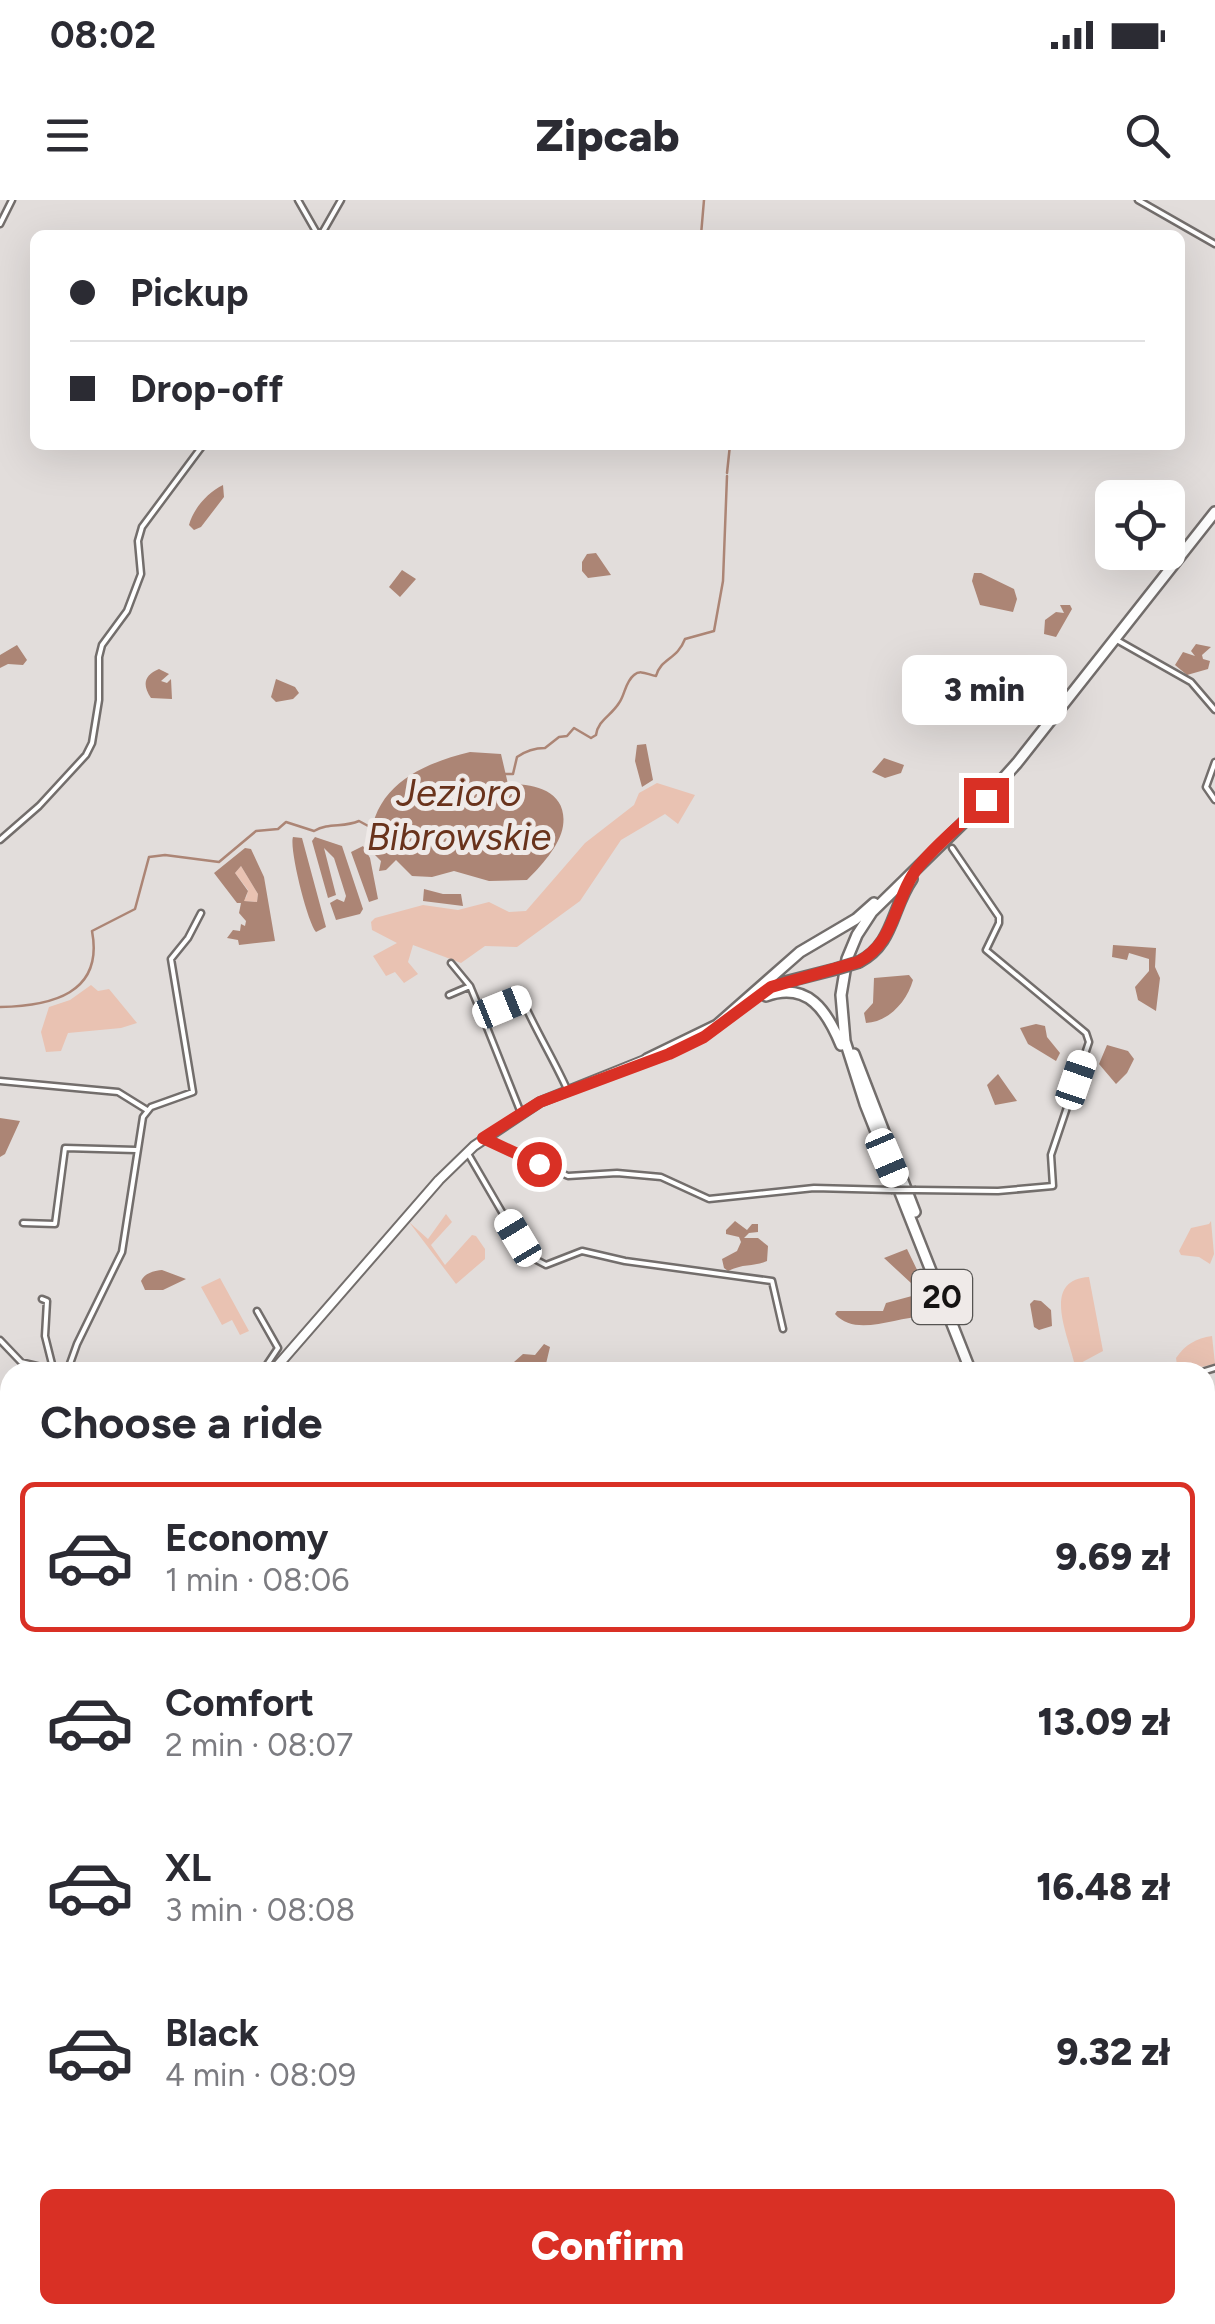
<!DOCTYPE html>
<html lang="en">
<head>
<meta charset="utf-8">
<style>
  :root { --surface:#fff; --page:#f7f7f7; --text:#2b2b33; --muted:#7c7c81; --line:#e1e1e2; --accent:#d93025 }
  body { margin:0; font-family:Figtree,sans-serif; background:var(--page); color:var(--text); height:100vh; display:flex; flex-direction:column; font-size:38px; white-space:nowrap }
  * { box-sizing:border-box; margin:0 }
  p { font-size:32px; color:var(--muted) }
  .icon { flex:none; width:55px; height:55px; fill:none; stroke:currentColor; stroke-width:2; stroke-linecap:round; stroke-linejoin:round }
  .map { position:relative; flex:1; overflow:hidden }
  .sheet { position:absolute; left:0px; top:1162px; width:1215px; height:962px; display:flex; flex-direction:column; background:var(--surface); border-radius:30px 30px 0 0; box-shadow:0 10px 40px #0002 }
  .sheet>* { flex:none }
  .guide { position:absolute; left:30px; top:30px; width:1155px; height:220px; border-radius:15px; box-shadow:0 10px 40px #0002; display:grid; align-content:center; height:220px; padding:0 40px; background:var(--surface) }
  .tools { position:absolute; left:1095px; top:280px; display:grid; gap:20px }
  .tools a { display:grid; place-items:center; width:90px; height:90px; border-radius:15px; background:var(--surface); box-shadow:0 10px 40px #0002; font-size:50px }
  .end { position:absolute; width:45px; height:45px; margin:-22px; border:12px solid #d93025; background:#fff; box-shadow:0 0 0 5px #fff }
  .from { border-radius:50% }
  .bubble { position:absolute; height:70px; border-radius:15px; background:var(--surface); box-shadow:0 10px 40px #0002; font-size:32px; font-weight:800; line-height:70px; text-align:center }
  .car { position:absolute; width:30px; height:60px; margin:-30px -15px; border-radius:12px; box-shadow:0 0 8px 2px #0007; background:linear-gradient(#fff 24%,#345 0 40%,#fff 0 76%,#345 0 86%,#fff 0) }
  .guide b { display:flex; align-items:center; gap:35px; height:95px; font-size:38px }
  .guide b+b { border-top:2px solid var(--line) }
  .guide i { width:25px; height:25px; background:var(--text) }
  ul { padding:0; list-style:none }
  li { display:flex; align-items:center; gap:30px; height:150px; margin:0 20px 15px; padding:0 20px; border:5px solid transparent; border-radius:15px }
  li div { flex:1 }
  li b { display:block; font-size:38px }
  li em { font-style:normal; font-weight:800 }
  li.selected { border-color:var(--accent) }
  li>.icon { width:90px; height:90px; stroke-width:1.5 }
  h2 { padding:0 40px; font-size:45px; line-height:120px }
  .action { display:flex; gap:20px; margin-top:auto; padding:20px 40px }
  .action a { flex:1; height:115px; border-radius:15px; background:var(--accent); color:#fff; font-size:40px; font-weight:800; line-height:115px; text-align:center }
  .status { display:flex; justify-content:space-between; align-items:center; height:70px; padding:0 50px; background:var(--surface); direction:ltr }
  .status svg { height:28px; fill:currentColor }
  header { display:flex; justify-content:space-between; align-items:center; height:130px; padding:0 40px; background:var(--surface); font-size:45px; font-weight:800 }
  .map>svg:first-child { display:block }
</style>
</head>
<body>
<div class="status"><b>08:02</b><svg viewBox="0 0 49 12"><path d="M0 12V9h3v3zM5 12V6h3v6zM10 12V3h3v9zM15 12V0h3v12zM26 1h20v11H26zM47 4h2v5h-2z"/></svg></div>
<header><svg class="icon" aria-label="menu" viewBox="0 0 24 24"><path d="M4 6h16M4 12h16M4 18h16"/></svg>Zipcab<svg class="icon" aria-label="search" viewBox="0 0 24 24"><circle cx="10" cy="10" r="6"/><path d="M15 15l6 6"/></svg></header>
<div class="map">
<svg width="1215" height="2124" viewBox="0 0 1215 2124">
  <rect width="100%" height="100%" fill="#e2dddb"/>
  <path fill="#e9c2b2" d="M657,583L695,595L678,624L665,614L621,640L580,701L517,747L485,746L461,763L413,745L408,762L418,774L404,783L395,772L386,776L373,756L397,743L372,730L371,722L375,718L423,705L458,710L489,702L509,712L526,711L585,643L634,605L639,593Z
    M241,666L258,694L257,702L244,701L243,696L246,698L248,690L235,673Z
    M91,785L98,791L109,789L137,823L121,828L68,833L61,851L46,852L41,832L49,807L70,800Z
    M446,1014L452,1022L431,1045L445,1065L472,1035L476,1036L485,1049V1059L456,1084L409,1022L428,1039Z
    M1211,1021L1214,1054L1210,1064L1199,1057L1181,1055L1179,1051L1191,1028L1209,1024Z
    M1089,1077L1103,1151L1075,1166C1069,1136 1040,1080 1089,1077Z
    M220,1078L249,1131L240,1135L232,1120L222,1125L201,1087Z
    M1212,1136L1215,1164L1178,1172L1176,1158C1185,1145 1196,1138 1212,1136Z
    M746,1164L836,1168L851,1172H759Z
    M710,2115H784L771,2124H710Z"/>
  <path fill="#ac8575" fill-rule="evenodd" d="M223,285L224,297L201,327L194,330L189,325C193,309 208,292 223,285Z
    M596,353L611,375L588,378L582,371V362L587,354Z
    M402,370L416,379L400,397L389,387Z
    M974,373H981L1014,389L1017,399L1013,412L980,405L972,381Z
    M1060,405H1070L1072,409L1056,437L1044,434L1045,420L1056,412L1064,413Z
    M1196,444L1211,447L1202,455L1203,459L1210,461L1208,469L1187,475L1175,465L1183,452L1195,456L1191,451Z
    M17,445L27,460L23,465L8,464L0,468V455Z
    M159,469L169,474L161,481L167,483L171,479L172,499L151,498C142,485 144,475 159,469Z
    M276,479L295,487L299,493L293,499L276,502L271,497Z
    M646,544L653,580L642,587L635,561L637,545Z
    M470,552L501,554L508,584C534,583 568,591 563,626C560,646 540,667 527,680L489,681L454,671L432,677L412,676L396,660L386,670L379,671L381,661L370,650C369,589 417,565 470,552Z
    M884,558L904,565L901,573L885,578L872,572Z
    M293,637L302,638L326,727L316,732C307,721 289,648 293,637Z
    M315,637L342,646L363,709L360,714L336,720L330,703L337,699L344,702L346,696L334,658L324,648L336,695L328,698L312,641Z
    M363,646L370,658L378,699L369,702L351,652Z
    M245,648L251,649L264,677L275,741L239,745L238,740L227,738L233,730L240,731L241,724L245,726L246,721L239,713L241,703H237L214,673ZM241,666L258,694L257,702L244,701L248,691L235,673Z
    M424,689L443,694H461L463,706L423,701Z
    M1113,745L1156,748L1155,767L1160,778L1156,811L1138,800L1135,787L1149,771V759L1129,753L1127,760L1112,757Z
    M909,775L913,780C907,802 888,822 866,823L864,813L873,803L874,778Z
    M1036,824L1045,826L1047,837L1060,853L1056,861L1028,844L1020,828Z
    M1107,845L1128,851L1134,859L1127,873L1116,884L1099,864Z
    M998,874L1017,901L995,905L987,885Z
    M0,918L20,921L5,954L0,957Z
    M735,1021L747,1030L752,1024H758V1032L749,1033L744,1038H758L768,1046L767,1061C754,1067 744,1063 728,1071L724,1068L722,1059L737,1051L741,1042L739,1037L726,1034V1030Z
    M907,1049L921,1078L911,1083L884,1058Z
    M162,1070L186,1079L163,1090H145L141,1081C145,1073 153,1071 162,1070Z
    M923,1093L934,1113L932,1117C903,1112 858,1140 835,1114L837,1111H883L886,1103Z
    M1034,1100L1041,1101L1051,1110L1052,1126L1039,1130L1034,1127L1030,1104Z
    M544,1144L550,1147L545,1168L547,1172H483L514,1162L523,1154L535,1155Z"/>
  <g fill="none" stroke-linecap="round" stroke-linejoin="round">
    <path stroke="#ac8575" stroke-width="2.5" d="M701,35L704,0
      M727,273L730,245
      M503,574H513L517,557C527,550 535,548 545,548L559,537L567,536L574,528L591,538L596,535C598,520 611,516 619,503C625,495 625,482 634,475C641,469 648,475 656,476C661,458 677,460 685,439L714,431L723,381L727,276
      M0,807C51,806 104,794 92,731L135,709L149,657L165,655L219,662L256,631L278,629L286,622L314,631C329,622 343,628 359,621L370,627
      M1211,1710L1215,1709
      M1205,1812L1215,1796
      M321,2118L355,2121
      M370,2121L418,2120"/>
    <defs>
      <path id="street" d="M298,0L318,35
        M1138,0L1215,44
        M0,24L12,0
        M321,35L341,0
        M1115,439L1191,482L1215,510
        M1215,562L1206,587L1215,600
        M0,640L39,606L86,555L92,543L99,500V457L102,445L127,411L141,374L138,341L142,327L203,245
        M451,763L470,786L482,815
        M449,795L470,786
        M0,881L118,892L147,910
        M521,913L482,815L522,799C536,831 553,858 567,889
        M485,939L568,976L617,973L661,977L709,999L814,988L891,990
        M467,952L527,1055L546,1065L582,1051L625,1061L772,1081L783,1129
        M916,990L998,991L1053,986L1051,955L1089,842L1086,833L986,750L999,723V717L952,648
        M23,1023L55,1024L65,948L136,950
        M42,1099L47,1101L45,1136L54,1172
        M257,1111L278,1148L262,1172
        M0,1140L21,1162L50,1169
        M67,1172L77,1144L122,1052L143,917L151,907L193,892L171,759L188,738L201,713
        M1202,1172L1215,1168
        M0,1294L10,1299
        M0,1316L10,1298
        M0,1768L10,1779
        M1205,1928L1215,1924
        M1205,2020L1215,2021
        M312,2115L320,2124
        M946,2124L952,2115"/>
      <path id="secondary" d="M272,1172L439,980L474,946L540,902L647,859
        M0,1507L10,1493
        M1205,1706L1215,1705
        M0,1749H10
        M0,1909L10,1938
        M10,2022L4,2059L10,2103
        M12,2115L14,2124
        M363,2115V2124"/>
      <path id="primary" d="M859,762C894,744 891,709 912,679
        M761,794L785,782L836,769
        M766,796C808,781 827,811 841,845
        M854,854L915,1012
        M647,859L717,825L800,752L856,719L874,703
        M971,1172L865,904L845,841L841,795L847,759L857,735L872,712L965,621L1017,563L1215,312
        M914,2124L922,2115
        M924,2124L931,2115"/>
    </defs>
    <use href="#street" stroke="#736e6c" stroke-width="9"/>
    <use href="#secondary" stroke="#736e6c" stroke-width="12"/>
    <use href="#primary" stroke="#736e6c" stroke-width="14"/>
    <use href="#street" stroke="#fff" stroke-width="4"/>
    <use href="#secondary" stroke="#fff" stroke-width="8"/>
    <use href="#primary" stroke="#fff" stroke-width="9"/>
    <defs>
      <path id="street-bridge" d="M891,990H916"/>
      <path id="primary-bridge" d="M836,769L859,762"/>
    </defs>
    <use href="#street-bridge" stroke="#736e6c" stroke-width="9" stroke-linecap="butt"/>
    <use href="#primary-bridge" stroke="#736e6c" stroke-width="14" stroke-linecap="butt"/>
    <use href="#street-bridge" stroke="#fff" stroke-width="4"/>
    <use href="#primary-bridge" stroke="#fff" stroke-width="9"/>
  </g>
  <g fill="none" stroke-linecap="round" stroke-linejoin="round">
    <path stroke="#d93025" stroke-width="12" d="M539,964L483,938L540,902L669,854L704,837L771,787L858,762C897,742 894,697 919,666C938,642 965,622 986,600"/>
  </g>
  <g text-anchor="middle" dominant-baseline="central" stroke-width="10" stroke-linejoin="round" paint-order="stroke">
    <rect fill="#efeae8" stroke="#565452" stroke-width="2.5" x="912" y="1070" width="60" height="54" rx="8"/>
    <g font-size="32" font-weight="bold" fill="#151312">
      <text x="942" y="1097">20</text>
    </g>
    <g font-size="38" font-style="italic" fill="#69331c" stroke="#efeae8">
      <text x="459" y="593">Jezioro<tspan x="459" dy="44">Bibrowskie</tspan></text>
    </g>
  </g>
</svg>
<div class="tools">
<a><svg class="icon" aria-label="locate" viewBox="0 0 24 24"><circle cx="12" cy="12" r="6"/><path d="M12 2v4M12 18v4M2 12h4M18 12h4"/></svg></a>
</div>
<i class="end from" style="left:539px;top:964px"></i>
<i class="end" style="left:986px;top:600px"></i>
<div class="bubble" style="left:902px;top:455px;width:165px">3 min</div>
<i class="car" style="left:502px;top:807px;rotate:68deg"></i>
<i class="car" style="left:1076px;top:880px;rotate:19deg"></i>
<i class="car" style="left:887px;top:958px;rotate:157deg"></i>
<i class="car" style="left:518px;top:1038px;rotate:329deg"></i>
<div class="guide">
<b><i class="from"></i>Pickup</b>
<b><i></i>Drop-off</b>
</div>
<section class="sheet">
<h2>Choose a ride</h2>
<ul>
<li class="selected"><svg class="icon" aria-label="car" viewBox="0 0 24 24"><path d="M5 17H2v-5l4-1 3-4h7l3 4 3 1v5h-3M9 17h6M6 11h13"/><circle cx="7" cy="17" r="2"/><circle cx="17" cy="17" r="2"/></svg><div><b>Economy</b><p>1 min · 08:06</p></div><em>9.69 zł</em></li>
<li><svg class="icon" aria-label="car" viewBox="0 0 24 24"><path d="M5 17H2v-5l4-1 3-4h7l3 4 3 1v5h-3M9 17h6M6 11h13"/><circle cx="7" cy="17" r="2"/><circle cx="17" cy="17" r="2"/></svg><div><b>Comfort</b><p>2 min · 08:07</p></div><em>13.09 zł</em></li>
<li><svg class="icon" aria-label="car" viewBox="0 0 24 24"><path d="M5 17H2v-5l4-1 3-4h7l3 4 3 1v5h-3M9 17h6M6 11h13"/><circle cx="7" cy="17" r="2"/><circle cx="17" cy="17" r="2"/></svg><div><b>XL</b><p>3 min · 08:08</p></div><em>16.48 zł</em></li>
<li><svg class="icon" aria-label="car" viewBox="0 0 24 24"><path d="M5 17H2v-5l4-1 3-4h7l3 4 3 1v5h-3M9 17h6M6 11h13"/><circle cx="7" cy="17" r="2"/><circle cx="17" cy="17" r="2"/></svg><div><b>Black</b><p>4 min · 08:09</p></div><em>9.32 zł</em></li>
</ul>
<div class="action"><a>Confirm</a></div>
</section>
</div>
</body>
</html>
